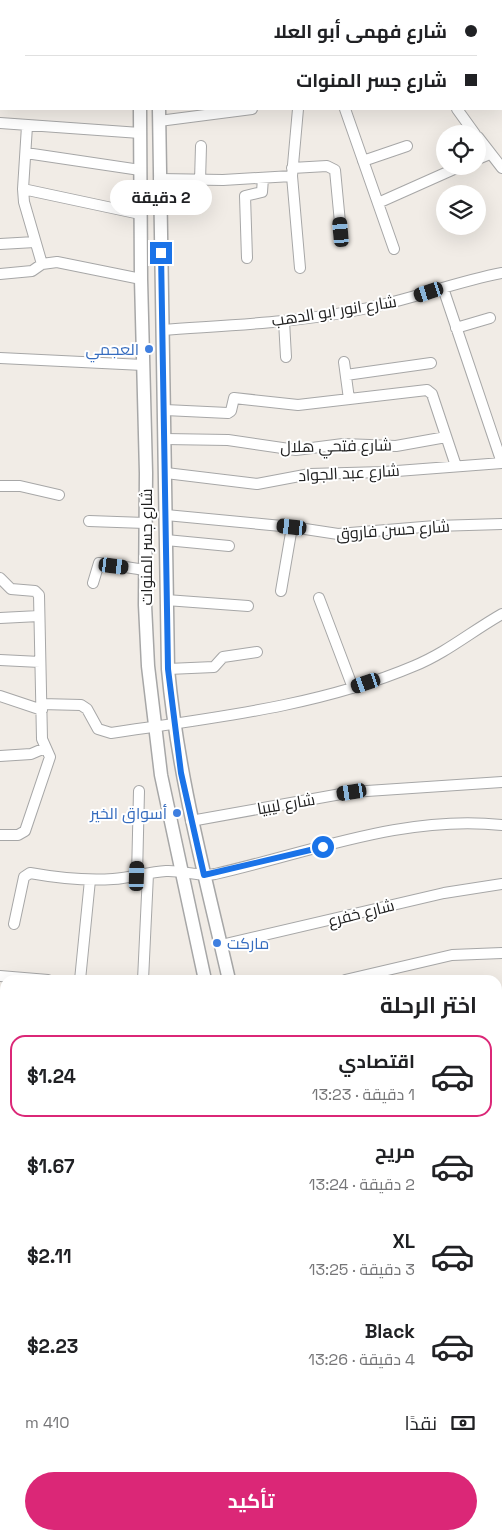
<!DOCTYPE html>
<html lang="ar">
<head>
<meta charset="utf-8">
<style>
  :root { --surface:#fff; --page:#f6f6f6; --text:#202124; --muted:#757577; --line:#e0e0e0; --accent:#db2777 }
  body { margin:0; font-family:"Space Grotesk",Cairo,sans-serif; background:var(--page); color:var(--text); direction:rtl; height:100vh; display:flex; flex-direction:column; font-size:19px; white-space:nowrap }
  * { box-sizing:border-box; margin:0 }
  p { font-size:16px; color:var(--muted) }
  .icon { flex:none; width:28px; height:28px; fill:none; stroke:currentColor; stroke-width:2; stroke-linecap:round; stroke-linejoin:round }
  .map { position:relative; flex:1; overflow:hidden; direction:ltr }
  .panel { position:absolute; left:0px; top:975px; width:502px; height:565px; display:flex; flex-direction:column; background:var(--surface); border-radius:15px 15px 0 0; box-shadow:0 5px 20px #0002; direction:rtl }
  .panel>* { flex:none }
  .hud { position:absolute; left:0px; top:0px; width:502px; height:110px; box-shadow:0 5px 20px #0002; direction:rtl; display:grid; align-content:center; height:110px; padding:0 25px; background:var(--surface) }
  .buttons { position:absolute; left:436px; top:125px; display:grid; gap:10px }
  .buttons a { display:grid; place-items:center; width:50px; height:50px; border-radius:50%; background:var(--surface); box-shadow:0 5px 20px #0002; font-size:25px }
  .end { position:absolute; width:22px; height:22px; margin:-11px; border:6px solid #1a73e8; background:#fff; box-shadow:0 0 0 2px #fff }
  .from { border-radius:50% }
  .bubble { position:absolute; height:35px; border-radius:18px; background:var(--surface); box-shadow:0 5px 20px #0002; font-size:16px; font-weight:700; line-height:35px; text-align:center; direction:rtl }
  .car { position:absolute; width:15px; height:30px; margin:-15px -8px; border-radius:6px; box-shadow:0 0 4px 1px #0007; background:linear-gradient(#222 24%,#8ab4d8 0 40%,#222 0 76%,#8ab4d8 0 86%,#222 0) }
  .hud b { display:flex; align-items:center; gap:18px; height:48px; font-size:19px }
  .hud b+b { border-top:1px solid var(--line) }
  .hud i { width:12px; height:12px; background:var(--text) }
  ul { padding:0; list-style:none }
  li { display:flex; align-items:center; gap:15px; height:82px; margin:0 10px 8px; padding:0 15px; border:2px solid transparent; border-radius:15px }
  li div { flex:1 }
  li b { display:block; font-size:19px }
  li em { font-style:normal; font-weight:700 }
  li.active { border-color:var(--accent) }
  li>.icon { width:45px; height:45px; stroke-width:1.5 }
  h2 { padding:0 25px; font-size:22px; line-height:60px }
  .pay { display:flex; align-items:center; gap:12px; height:55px; padding:0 25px; font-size:19px }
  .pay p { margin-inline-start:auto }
  .button { display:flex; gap:10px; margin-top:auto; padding:10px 25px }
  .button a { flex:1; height:58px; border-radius:30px; background:var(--accent); color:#fff; font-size:20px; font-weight:700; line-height:58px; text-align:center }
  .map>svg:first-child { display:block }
</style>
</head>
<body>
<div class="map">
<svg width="502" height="1540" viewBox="0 0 502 1540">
  <rect width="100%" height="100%" fill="#f1ece6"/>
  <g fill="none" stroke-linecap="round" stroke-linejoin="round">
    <defs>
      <path id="minor" d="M176,0L177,1
        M426,0L431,1
        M203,1L204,0
        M290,1V0
        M454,1V0
        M501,36H502
        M0,37H1
        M501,72H502
        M0,82H1
        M298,109L292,176L300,268
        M345,109L394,249
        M457,109L475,134
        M159,121L252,109
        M0,123L140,133
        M27,126L23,189L24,202L42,264
        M478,137L502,168
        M26,153L140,170
        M478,159L490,154
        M363,161L407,146
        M292,168L327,166L335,170L341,233
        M159,179L223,180L292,176
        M200,181L201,146
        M23,189L140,214
        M378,203L461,166
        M0,244L35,242
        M247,258L245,196L262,192L263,178
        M0,274L32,271L42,264L57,262L141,279
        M443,288L502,463
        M284,321L286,357
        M456,328L490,318
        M162,330C229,325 297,323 363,309C410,300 455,282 502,273
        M0,358L143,365
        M344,362L349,399
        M346,375L431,363
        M165,410L228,413L231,411L234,398L298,405L427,390L432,394L456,466
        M165,439L228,440L296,450L343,444L396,446L446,437
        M166,473L257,484L310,474L384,472L502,463
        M0,486H20L59,495
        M166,515L292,527L338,534L435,526L502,524
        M89,521L145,523
        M166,540L229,546
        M0,578L11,589L35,591L39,595L42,739L50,757L25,831L18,835H0
        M93,583L99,563L145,570
        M281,591L292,527
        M319,598L353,688
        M166,600L248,606
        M0,618L39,616
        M0,660L40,662
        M168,669L214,667L223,657L257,652
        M0,696L42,710
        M41,704L81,705L87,709L98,729L111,733C212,718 320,706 414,666C446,653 472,631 502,614
        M0,756L31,754L45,748
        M191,821L352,792L502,782
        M137,876L139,791
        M14,924L24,877L30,873C58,878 85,881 113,879C131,878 148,872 166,871C182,870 199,877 215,874C308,853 405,814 502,825
        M221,945L444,893L502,884
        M0,976L48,980
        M80,980L90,880
        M143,980L148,874
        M345,980L452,955L502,953
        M498,1004L502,1005
        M0,1065L5,1064
        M498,1076L502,1075
        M498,1132L502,1130
        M498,1253L502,1264
        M0,1260L5,1261
        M498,1315L502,1313
        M0,1354L5,1355
        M0,1479L5,1477
        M116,1540L128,1535"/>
      <path id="tertiary" d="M141,1V0
        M159,1V0
        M140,109L141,279L146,473L145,605L148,666L161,775L205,980
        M159,109L168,669C178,777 205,875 229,980
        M325,1535L326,1540
        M354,1535L355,1540"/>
    </defs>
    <use href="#minor" stroke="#a7a7a7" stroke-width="12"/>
    <use href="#tertiary" stroke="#a7a7a7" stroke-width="15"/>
    <use href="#minor" stroke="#fff" stroke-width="10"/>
    <use href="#tertiary" stroke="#fff" stroke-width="12"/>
  </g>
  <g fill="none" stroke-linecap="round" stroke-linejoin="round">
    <path stroke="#1a73e8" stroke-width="6" d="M161,253L168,669L181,773L204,875L323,847"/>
  </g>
  <g fill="#3f7fe0" stroke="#fff" stroke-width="2">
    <circle cx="149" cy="349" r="5"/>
    <circle cx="177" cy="813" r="5"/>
    <circle cx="217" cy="943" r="5"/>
  </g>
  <g text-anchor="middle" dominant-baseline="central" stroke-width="4" stroke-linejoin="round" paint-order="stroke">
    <g font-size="16" fill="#202020" stroke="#fff">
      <text transform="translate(334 311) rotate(-9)">شارع انور ابو الدهب</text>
      <text transform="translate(336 446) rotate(-1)">شارع فتحي هلال</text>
      <text transform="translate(349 473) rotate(-3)">شارع عبد الجواد</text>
      <text transform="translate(393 530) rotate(-4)">شارع حسن فاروق</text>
      <text transform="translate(146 547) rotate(-90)">شارع جسر المنوات</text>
      <text transform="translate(286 804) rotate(-10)">شارع ليبيا</text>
      <text transform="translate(361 913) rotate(-14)">شارع خفرع</text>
    </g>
    <g font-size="16" fill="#366cbe" stroke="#fff" text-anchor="end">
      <text x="139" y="349">العجمي</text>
      <text x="167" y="813">أسواق الخير</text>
      <text x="227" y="943" text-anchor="start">ماركت</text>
    </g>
  </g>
</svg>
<div class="buttons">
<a><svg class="icon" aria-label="locate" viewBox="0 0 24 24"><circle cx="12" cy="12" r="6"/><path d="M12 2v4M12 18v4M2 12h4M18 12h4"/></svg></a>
<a><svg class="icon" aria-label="layers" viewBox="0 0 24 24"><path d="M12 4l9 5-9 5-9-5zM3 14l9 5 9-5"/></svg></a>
</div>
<i class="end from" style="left:323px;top:847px"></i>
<i class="end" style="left:161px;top:253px"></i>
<div class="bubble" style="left:110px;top:180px;width:102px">2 دقيقة</div>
<i class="car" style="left:341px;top:232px;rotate:355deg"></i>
<i class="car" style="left:429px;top:292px;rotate:252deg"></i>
<i class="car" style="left:292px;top:527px;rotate:276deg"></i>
<i class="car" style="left:114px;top:566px;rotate:97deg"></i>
<i class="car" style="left:366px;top:683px;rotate:251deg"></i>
<i class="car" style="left:352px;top:792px;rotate:261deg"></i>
<i class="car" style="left:137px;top:876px;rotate:2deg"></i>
<div class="hud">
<b><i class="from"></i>شارع فهمى أبو العلا</b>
<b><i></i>شارع جسر المنوات</b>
</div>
<section class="panel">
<h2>اختر الرحلة</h2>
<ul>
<li class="active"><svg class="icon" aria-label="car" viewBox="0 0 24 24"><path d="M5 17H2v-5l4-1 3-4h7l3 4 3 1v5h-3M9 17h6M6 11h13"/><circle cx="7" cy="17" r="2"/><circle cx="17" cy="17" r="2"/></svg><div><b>اقتصادي</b><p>1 دقيقة · 13:23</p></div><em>$1.24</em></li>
<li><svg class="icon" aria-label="car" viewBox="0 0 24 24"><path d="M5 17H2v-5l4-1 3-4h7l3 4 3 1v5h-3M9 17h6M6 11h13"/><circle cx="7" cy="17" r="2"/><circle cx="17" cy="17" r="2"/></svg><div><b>مريح</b><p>2 دقيقة · 13:24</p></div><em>$1.67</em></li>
<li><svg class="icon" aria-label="car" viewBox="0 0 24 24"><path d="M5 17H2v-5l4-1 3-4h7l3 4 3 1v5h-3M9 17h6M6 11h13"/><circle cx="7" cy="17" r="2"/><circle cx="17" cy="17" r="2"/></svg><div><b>XL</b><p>3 دقيقة · 13:25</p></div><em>$2.11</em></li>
<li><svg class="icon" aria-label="car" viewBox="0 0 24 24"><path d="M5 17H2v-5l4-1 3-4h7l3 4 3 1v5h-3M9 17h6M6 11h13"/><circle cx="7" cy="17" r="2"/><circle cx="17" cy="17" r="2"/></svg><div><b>Black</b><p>4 دقيقة · 13:26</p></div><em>$2.23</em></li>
</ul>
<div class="pay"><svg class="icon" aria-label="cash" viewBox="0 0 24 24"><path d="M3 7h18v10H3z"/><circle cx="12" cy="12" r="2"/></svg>نقدًا<p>410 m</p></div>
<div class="button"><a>تأكيد</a></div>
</section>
</div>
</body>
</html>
